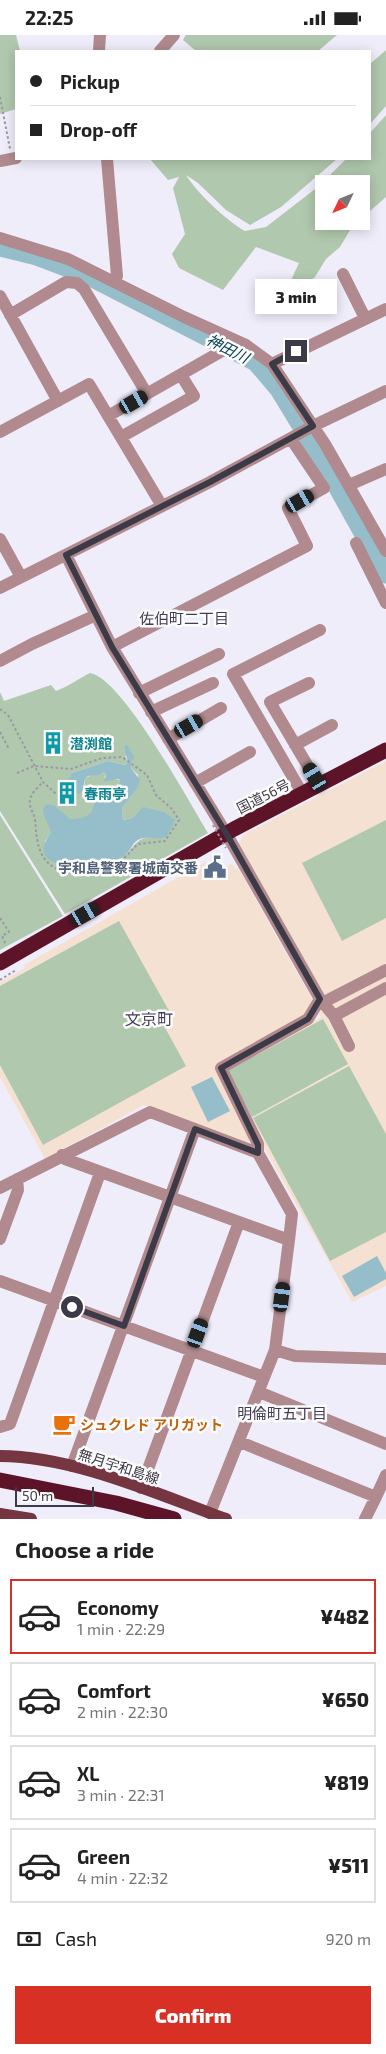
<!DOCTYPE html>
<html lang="en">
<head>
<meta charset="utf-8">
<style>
  :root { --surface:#fff; --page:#f2f2f2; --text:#222; --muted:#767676; --line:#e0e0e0; --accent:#d93025 }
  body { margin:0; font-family:"Exo 2","Noto Sans JP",sans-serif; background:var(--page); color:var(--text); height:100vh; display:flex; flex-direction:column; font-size:19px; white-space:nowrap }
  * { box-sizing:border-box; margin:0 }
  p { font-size:16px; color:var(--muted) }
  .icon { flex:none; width:28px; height:28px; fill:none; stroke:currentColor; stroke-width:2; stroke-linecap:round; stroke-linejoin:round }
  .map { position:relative; height:1484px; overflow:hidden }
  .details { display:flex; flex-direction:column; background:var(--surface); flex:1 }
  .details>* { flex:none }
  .top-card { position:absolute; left:15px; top:15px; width:356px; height:110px; border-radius:0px; box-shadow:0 2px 12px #0003; display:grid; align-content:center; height:110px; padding:0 15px; background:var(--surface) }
  .needle { width:32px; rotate:227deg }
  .buttons { position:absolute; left:315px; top:140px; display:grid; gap:10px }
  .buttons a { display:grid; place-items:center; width:55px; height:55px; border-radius:0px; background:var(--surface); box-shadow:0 2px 12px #0003; font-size:25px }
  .scale { position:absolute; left:15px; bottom:12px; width:79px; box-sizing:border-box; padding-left:5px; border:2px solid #3c3a47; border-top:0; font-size:14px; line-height:18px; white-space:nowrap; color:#3c3a47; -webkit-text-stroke:4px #fcfcfc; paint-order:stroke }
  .end { position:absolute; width:22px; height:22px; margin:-11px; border:6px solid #3c3a47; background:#fff; box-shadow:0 0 0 2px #fff }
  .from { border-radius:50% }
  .bubble { position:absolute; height:35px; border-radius:0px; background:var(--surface); box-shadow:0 2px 12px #0003; font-size:16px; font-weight:800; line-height:35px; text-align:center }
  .car { position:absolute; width:15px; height:30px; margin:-15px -8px; border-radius:6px; box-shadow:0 0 4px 1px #0007; background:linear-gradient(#222 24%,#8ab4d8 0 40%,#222 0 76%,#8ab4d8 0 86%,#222 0) }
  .top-card b { display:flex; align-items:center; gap:18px; height:48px; font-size:19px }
  .top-card b+b { border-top:1px solid var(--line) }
  .top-card i { width:12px; height:12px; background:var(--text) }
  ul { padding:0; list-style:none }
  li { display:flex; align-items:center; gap:15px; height:75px; margin:0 10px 8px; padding:0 5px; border:2px solid var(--line); border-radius:0px }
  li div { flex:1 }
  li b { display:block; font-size:19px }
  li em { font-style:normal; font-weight:800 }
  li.active { border-color:var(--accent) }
  li>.icon { width:45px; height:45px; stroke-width:1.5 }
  h2 { padding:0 15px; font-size:22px; line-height:60px }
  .pay { display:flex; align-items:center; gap:12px; height:55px; padding:0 15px; font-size:19px }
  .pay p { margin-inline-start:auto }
  .cta { display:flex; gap:10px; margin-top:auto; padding:10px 15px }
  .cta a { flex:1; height:58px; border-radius:0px; background:var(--accent); color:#fff; font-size:20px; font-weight:800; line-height:58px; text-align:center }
  .status { display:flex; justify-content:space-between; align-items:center; height:35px; padding:0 25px; background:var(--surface); direction:ltr }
  .status svg { height:14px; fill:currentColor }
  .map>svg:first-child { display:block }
</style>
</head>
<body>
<div class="status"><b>22:25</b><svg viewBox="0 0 49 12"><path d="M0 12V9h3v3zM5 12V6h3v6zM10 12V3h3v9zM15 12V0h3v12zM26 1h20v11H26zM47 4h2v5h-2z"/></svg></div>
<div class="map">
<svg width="386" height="1484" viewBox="0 0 386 1484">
  <rect width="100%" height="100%" fill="#efedfa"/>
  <path fill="#f5e1d2" d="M386,726V931L329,960L322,957L239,809L243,800Z
    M205,827L216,843L226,837L224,833L232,828L236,834L238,833L313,966L303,983L216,1031L252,1103L246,1108L144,1070L45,1124L0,1042V947L25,933L24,930Z
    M386,938V1251L352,1267L263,1111L224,1036L321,982L316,974Z"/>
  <path fill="#b0c8ad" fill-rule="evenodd" d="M0,0H16L20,16H16V74L0,79Z
    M186,0H337L318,16H196L183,5Z
    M386,15V71L370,89V29Z
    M386,80V162L361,184V149H324V186H359L350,195L340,212L326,224L315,242L290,260L287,254L299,228L256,212L223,255L179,233L172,219L185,199L173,153L179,142L168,145L150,124H337L281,172L250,190L226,175L198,148L186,140C197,158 227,186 245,196L266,192L319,151L346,124H370V98Z
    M90,638C122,643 189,767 208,798L65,879L0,776V657L4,666L51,650L56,656C69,651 78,644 90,638ZM125,720L132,725L131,733L138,740L137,754L122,773L123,785L132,783L139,776L162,803C140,801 139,804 127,819L45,815V806L51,797L88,781L94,772L117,751L120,745L104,743L106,740L104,737C98,741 91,738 85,744L84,753L72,738L108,726L125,730L128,727Z
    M0,780L63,881L0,915Z
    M386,785V883L342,906L302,828Z
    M119,886L173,983L163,989L186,1031L43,1110L0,1030V951Z
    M323,984L348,1029L252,1082L227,1036Z
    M349,1031L386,1099V1197L330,1226L253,1083Z"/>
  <path fill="#96bdca" d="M127,710L135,723L132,725L131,733L140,745L137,754L122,773L123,785L132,783L143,772L164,777L175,785L166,802C157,805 149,801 140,804C132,807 132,814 127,818C121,824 109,831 101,834C93,837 86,834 78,833C56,830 31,825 51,797C49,788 43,783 43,774L47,769L55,771L70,784C95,784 91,774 99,756L117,752L120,745L118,744L104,747L106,740L104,737L99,740L88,741L85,744L82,757L78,759L67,747L72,738L108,726L125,730L128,727L124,712Z
    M212,1042L230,1076L208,1087L191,1052Z
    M377,1221L386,1238V1244L354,1262L342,1241Z"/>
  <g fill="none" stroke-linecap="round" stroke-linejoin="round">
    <path stroke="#96bdca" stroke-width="19" d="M0,212L37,221L87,240L256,327L279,354L327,433L386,539"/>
    <path stroke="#9a98a5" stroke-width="2" stroke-dasharray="2.5 2.5" stroke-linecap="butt" d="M0,62L10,114
      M0,674L8,680L43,747L56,759
      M0,697L9,714
      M17,738L34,731L71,734L102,723L122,722L147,740L156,760L172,774L179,785L165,806L138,809C127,819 118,832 102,838C94,841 84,839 75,838C41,835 37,815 35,784C34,779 31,775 30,770C28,761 37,753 43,747
      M0,883L9,897L2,901L6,910
      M0,945L16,935"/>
    <path stroke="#b08a8e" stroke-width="12" d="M99,16L100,0
      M160,16L174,0
      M107,124L117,241L115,247
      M0,126L16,123
      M0,203L68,224L184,282L246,310L272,329L325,409L386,516
      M343,239L365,283
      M0,261L58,366
      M10,280L66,247L77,248L84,254L147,359
      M272,329L386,274
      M108,381L222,316L234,306
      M0,397L89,349L162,471
      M121,402L194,361L181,340
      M349,450L386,434
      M0,504L21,542
      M356,508L386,568
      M66,520L112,612L226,798L320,964L334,981L349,1011
      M0,553L210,447L313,391L386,356
      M112,612L307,511L288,473L324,453L291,404
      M0,626L32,609L96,580
      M309,648L270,667L319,750
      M139,658L219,619
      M151,677L213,648
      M168,704L221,673
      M295,710L332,690
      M195,748L250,717
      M302,758L233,639L320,595
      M322,968L386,935
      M334,981L386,953
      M258,1118V1109L221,1033L308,984L320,964
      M62,1120L65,1124L289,1205L275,1315L210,1478
      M0,1153L150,1077L258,1118L292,1179L289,1205
      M0,1204L18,1155L17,1144
      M0,1246L264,1342
      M275,1315L295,1321L386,1324
      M259,1357L386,1409
      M0,1392L10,1389L100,1138
      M240,1407L376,1462L365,1484
      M72,1431L195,1094
      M141,1453L239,1187
      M376,1462L386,1440"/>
    <path stroke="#753642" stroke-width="12" d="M0,1421C73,1421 157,1459 226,1484
      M0,1479L31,1484"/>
    <path stroke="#5e1428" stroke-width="15" d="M0,928L234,794L386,715
      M0,1445L116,1468L174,1484"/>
    <path stroke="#9a98a5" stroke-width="2" stroke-dasharray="2.5 2.5" stroke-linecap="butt" d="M213,790L226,813"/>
  </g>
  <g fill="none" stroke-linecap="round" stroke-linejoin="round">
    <path stroke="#3c3a47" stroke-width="6" d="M72,1272L124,1291L195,1094L258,1118V1110L221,1033L308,984L320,964L226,798L112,612L66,520L210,447L313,391L272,329L296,316"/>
  </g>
  <defs>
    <symbol id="building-bare" viewBox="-9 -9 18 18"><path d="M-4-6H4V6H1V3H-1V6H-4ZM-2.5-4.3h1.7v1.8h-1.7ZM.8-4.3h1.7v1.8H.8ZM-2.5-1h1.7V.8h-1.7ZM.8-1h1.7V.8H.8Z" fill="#0f9aa8" stroke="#fcfcfc" stroke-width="2.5" paint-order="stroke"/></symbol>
    <symbol id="civic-bare" viewBox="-9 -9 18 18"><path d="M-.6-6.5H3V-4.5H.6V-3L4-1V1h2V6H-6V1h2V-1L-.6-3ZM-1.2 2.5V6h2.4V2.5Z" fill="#5c6f8a" stroke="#fcfcfc" stroke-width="2.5" paint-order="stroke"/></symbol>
    <symbol id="cafe-bare" viewBox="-9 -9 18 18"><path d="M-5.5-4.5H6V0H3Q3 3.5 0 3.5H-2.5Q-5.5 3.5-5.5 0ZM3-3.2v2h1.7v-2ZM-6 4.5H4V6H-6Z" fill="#e8710a" stroke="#fcfcfc" stroke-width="2.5" paint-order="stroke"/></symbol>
  </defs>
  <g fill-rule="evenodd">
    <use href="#building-bare" x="37" y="692" width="32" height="32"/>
    <use href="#building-bare" x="51" y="742" width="32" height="32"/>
    <use href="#civic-bare" x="199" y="816" width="32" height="32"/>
    <use href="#cafe-bare" x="48" y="1373" width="32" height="32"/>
  </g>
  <g text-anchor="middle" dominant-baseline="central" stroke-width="5" stroke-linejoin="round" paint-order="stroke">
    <g font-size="14" font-weight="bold" fill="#0d838f" stroke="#fcfcfc" text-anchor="start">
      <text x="70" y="708">潜渕館</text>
      <text x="84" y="758">春雨亭</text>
    </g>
    <g font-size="14" fill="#3c3a47" stroke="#fcfcfc">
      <text transform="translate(263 761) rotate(-27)">国道56号</text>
      <text transform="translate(119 1431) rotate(18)">無月宇和島線</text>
    </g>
    <g font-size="14" font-weight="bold" fill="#4e5e75" stroke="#fcfcfc" text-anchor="end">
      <text x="198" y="832">宇和島警察署城南交番</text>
    </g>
    <g font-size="14" font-weight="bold" fill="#c56008" stroke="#fcfcfc" text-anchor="start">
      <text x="80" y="1389">シュクレド アリガット</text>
    </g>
    <g font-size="15" font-style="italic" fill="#05404f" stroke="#fcfcfc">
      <text transform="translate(228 313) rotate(27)">神田川</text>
    </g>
    <g font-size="15" fill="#423c56" stroke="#fcfcfc">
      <text x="184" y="583">佐伯町二丁目</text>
      <text x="282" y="1378">明倫町五丁目</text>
    </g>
    <g font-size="16" fill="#423c56" stroke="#fcfcfc">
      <text x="149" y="983">文京町</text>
    </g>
  </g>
</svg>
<div class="buttons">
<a><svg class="needle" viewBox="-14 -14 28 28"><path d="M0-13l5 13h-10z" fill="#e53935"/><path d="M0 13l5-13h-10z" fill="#767676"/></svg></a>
</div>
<div class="scale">50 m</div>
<i class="end from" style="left:72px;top:1272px"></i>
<i class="end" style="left:296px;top:316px"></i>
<div class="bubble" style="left:255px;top:244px;width:82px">3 min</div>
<i class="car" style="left:134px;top:367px;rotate:60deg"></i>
<i class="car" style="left:300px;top:466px;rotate:60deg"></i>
<i class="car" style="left:189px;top:691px;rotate:60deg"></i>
<i class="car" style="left:315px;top:742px;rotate:329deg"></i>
<i class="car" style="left:85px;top:879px;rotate:60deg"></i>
<i class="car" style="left:282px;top:1262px;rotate:7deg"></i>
<i class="car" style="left:198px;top:1298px;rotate:20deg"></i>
<div class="top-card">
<b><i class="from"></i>Pickup</b>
<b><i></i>Drop-off</b>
</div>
</div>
<section class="details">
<h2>Choose a ride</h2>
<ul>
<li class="active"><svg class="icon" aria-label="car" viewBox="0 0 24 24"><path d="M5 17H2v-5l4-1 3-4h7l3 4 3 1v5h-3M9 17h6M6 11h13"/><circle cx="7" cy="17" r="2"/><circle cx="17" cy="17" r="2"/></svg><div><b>Economy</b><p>1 min · 22:29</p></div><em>¥482</em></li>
<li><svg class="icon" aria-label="car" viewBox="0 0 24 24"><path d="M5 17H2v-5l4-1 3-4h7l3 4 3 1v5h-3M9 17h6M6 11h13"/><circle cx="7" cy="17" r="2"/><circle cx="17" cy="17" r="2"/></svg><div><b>Comfort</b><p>2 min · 22:30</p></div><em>¥650</em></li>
<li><svg class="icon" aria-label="car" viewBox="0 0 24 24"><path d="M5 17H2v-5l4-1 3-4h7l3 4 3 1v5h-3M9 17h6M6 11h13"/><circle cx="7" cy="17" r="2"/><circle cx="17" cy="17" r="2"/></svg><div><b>XL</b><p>3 min · 22:31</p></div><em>¥819</em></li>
<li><svg class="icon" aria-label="car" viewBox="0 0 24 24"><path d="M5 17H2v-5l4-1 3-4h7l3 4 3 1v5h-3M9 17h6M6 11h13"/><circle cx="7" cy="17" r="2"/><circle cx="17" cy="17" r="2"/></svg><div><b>Green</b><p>4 min · 22:32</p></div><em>¥511</em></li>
</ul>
<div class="pay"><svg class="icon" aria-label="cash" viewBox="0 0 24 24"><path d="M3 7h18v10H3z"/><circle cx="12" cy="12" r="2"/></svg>Cash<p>920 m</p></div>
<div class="cta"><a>Confirm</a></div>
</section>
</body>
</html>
